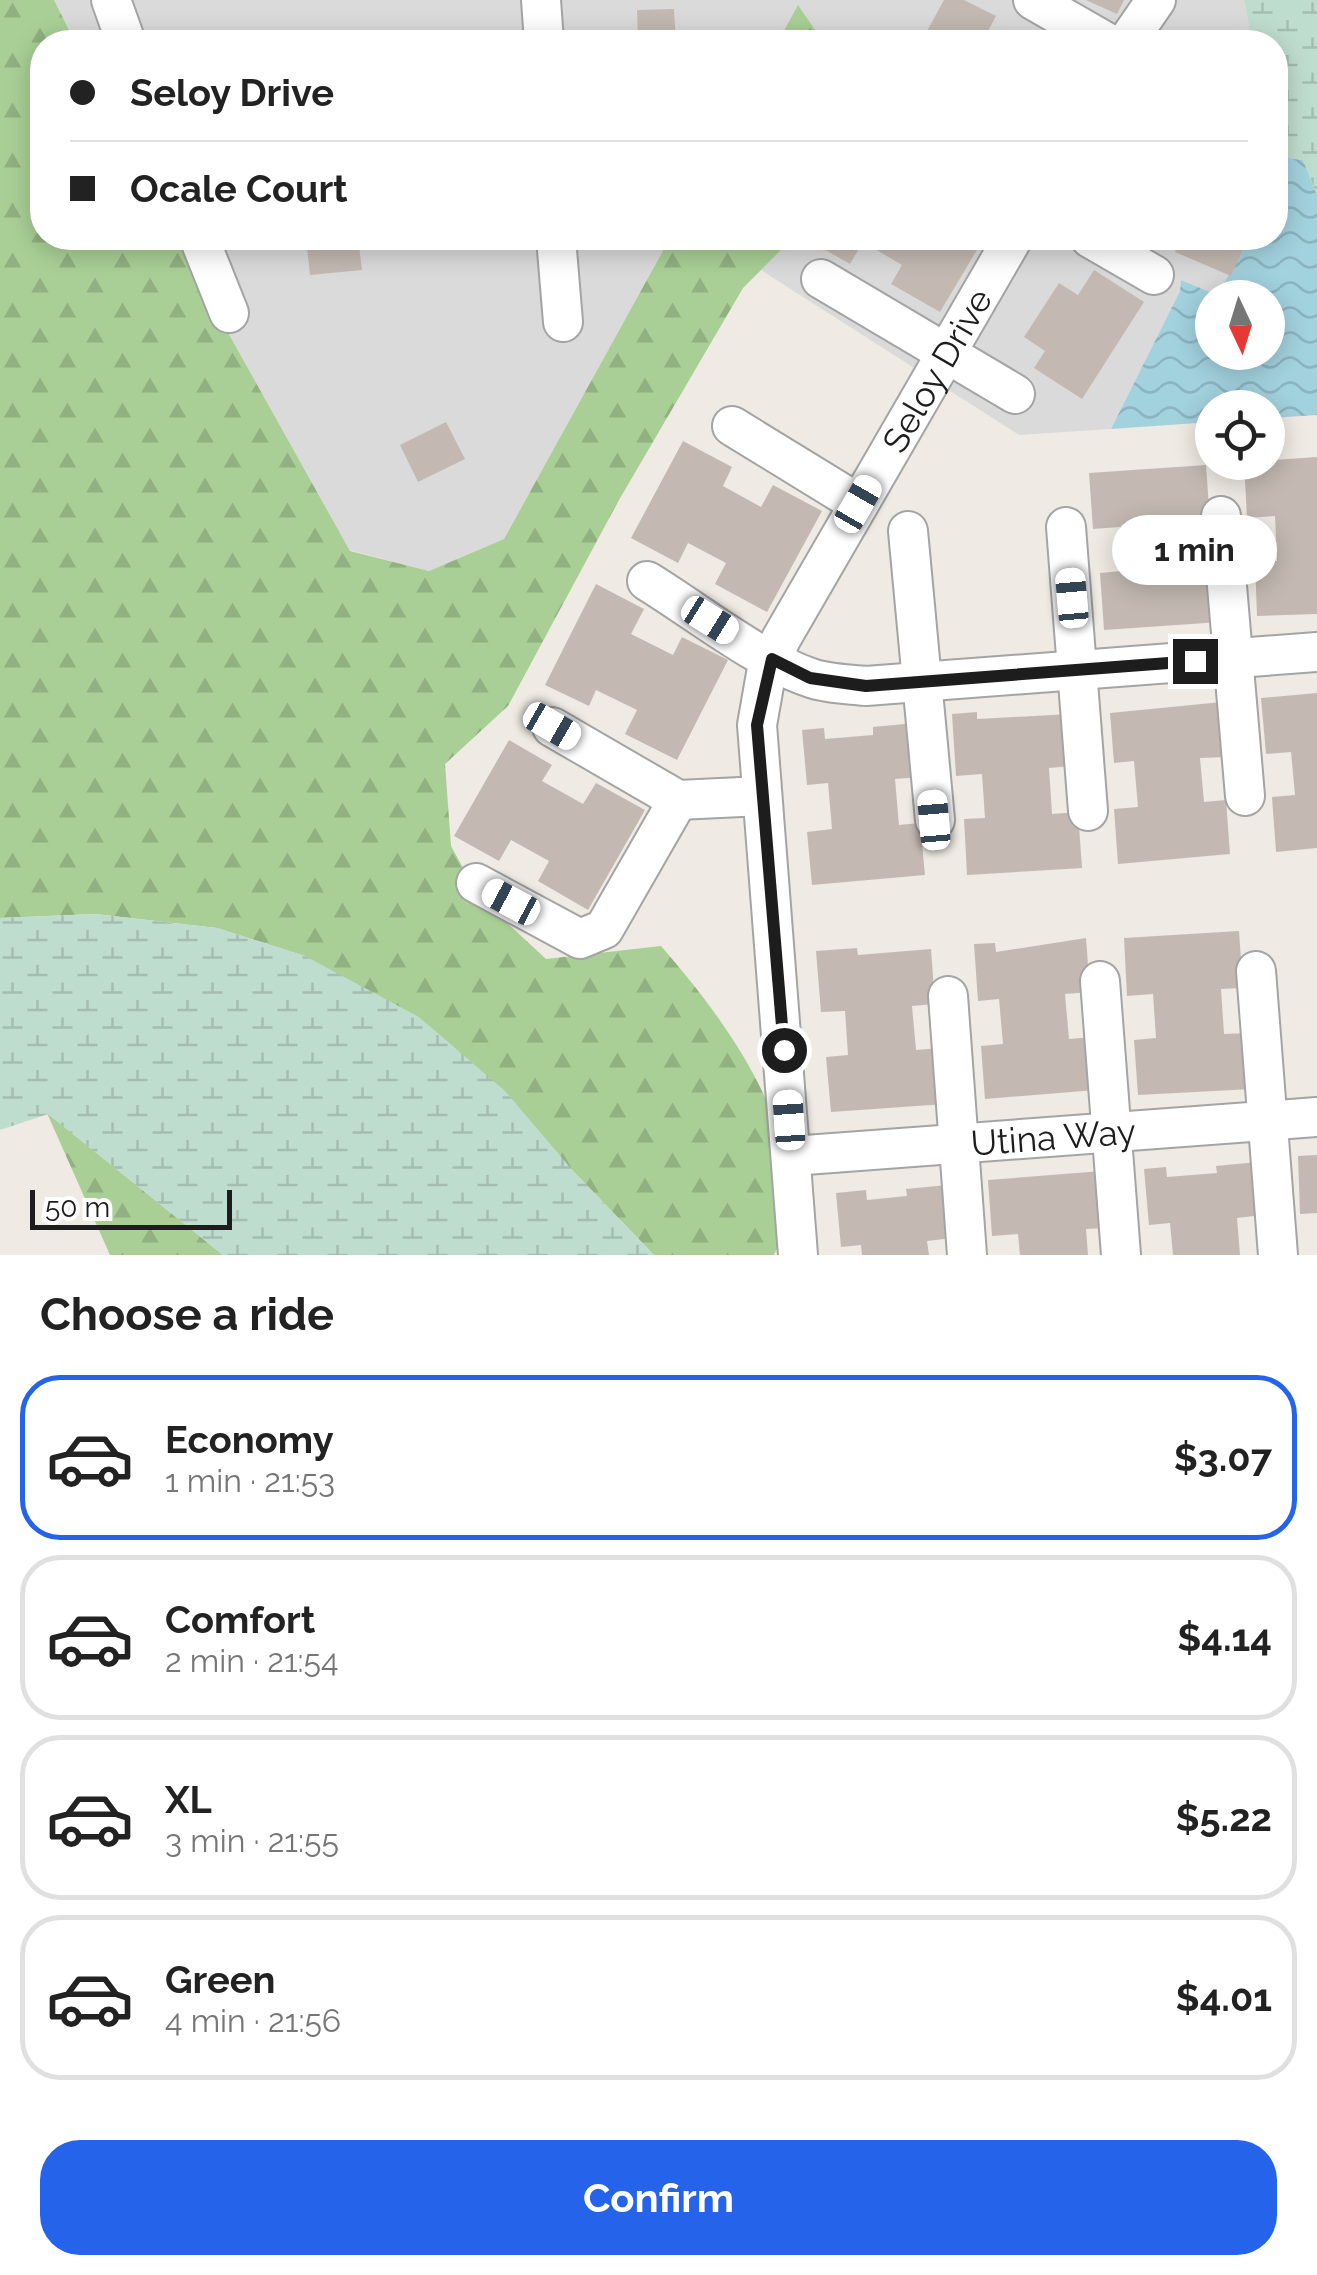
<!DOCTYPE html>
<html lang="en">
<head>
<meta charset="utf-8">
<style>
  :root { --surface:#fff; --page:#f2f2f2; --text:#222; --muted:#767676; --line:#e0e0e0; --accent:#2563eb }
  body { margin:0; font-family:Raleway,sans-serif; background:var(--page); color:var(--text); height:100vh; display:flex; flex-direction:column; font-size:38px; white-space:nowrap }
  * { box-sizing:border-box; margin:0 }
  p { font-size:32px; color:var(--muted) }
  .icon { flex:none; width:55px; height:55px; fill:none; stroke:currentColor; stroke-width:2; stroke-linecap:round; stroke-linejoin:round }
  .map { position:relative; height:1255px; overflow:hidden }
  .panel { display:flex; flex-direction:column; background:var(--surface); flex:1 }
  .panel>* { flex:none }
  .top-card { position:absolute; left:30px; top:30px; width:1258px; height:220px; border-radius:40px; box-shadow:0 5px 25px #0003; display:grid; align-content:center; height:220px; padding:0 40px; background:var(--surface) }
  .needle { width:65px; rotate:176deg }
  .fabs { position:absolute; left:1195px; top:280px; display:grid; gap:20px }
  .fabs a { display:grid; place-items:center; width:90px; height:90px; border-radius:50%; background:var(--surface); box-shadow:0 5px 25px #0003; font-size:50px }
  .scale { position:absolute; left:30px; bottom:25px; width:202px; box-sizing:border-box; padding-left:10px; border:5px solid #1d1d1d; border-top:0; font-size:28px; line-height:35px; white-space:nowrap; color:#1d1d1d; -webkit-text-stroke:8px #fff; paint-order:stroke }
  .end { position:absolute; width:45px; height:45px; margin:-22px; border:12px solid #1d1d1d; background:#fff; box-shadow:0 0 0 5px #fff }
  .from { border-radius:50% }
  .bubble { position:absolute; height:70px; border-radius:35px; background:var(--surface); box-shadow:0 5px 25px #0003; font-size:32px; font-weight:700; line-height:70px; text-align:center }
  .car { position:absolute; width:30px; height:60px; margin:-30px -15px; border-radius:12px; box-shadow:0 0 8px 2px #0007; background:linear-gradient(#fff 24%,#345 0 40%,#fff 0 76%,#345 0 86%,#fff 0) }
  .top-card b { display:flex; align-items:center; gap:35px; height:95px; font-size:38px }
  .top-card b+b { border-top:2px solid var(--line) }
  .top-card i { width:25px; height:25px; background:var(--text) }
  ul { padding:0; list-style:none }
  li { display:flex; align-items:center; gap:30px; height:165px; margin:0 20px 15px; padding:0 20px; border:5px solid var(--line); border-radius:40px }
  li div { flex:1 }
  li b { display:block; font-size:38px }
  li em { font-style:normal; font-weight:700 }
  li.selected { border-color:var(--accent) }
  li>.icon { width:90px; height:90px; stroke-width:1.5 }
  h2 { padding:0 40px; font-size:45px; line-height:120px }
  .primary-button { display:flex; gap:20px; margin-top:auto; padding:20px 40px }
  .primary-button a { flex:1; height:115px; border-radius:40px; background:var(--accent); color:#fff; font-size:40px; font-weight:700; line-height:115px; text-align:center }
  .map>svg:first-child { display:block }
</style>
</head>
<body>
<div class="map">
<svg width="1317" height="1255" viewBox="0 0 1317 1255">
  <defs>
    <pattern id="forest-firs" width="22" height="20" patternUnits="userSpaceOnUse" patternTransform="scale(2.5)"><rect width="22" height="20" fill="#a9cf96"/><path d="M5 1l3.5 6h-7zM16 11l3.5 6h-7z" fill="#91b181"/></pattern>
    <pattern id="wetland-marsh" width="20" height="14" patternUnits="userSpaceOnUse" patternTransform="scale(2.5)"><rect width="20" height="14" fill="#bfddce"/><path d="M1 5h8M5 5V1M11 12h8M15 12V8" fill="none" stroke="#a4bdb0"/></pattern>
    <pattern id="water-waves" width="16" height="10" patternUnits="userSpaceOnUse" patternTransform="scale(2.5)"><rect width="16" height="10" fill="#a2d2de"/><path d="M0 5q4-4 8 0t8 0" fill="none" stroke="#8bb4be"/></pattern>
  </defs>
  <rect width="100%" height="100%" fill="#efeae3"/>
  <path fill="#dbdada" d="M54,0H1244L1252,42H823L798,6L778,42H75Z
    M1275,123L1285,158L1275,195Z
    M175,238H670L504,539L429,571L349,550Z
    M793,238H1250L1217,296L1181,280L1180,291L1111,429L1019,435L761,270Z"/>
  <path fill="url(#forest-firs)" d="M0,0H54L75,42H42V238H175L350,551L429,571L504,539L670,238H793L743,288L619,500L508,706L445,764L451,846L479,897L546,959L661,946C727,1022 825,1150 774,1255H654L574,1172L305,956L217,928L95,914L0,918Z
    M798,5L822,40L823,42H778Z
    M47,1113L223,1255H110Z"/>
  <path fill="url(#wetland-marsh)" d="M1244,0H1317V195L1303,160L1285,158L1275,123V42H1252Z
    M95,914L217,928L305,956L419,1017L505,1091L574,1172L654,1255H223L48,1114L0,1130V918Z"/>
  <path fill="url(#water-waves)" fill-rule="evenodd" d="M1285,158L1303,160L1317,195V415L1268,418V408H1212V422L1111,429L1180,291L1181,280L1217,295L1250,238H1275V195ZM1212,298H1268V352H1212Z"/>
  <path fill="#c3b9b2" d="M944,0H964L996,16L985,37L995,42H921Z
    M1086,0H1124L1117,14Z
    M674,9L676,42H638L637,10Z
    M413,37V42H383V40Z
    M306,238H358L362,270L310,275Z
    M804,238H984L940,312L891,284L902,265L863,242L850,264Z
    M1181,238H1248L1231,276L1175,252Z
    M1094,270L1144,302L1082,399L1034,368L1045,351L1024,337L1059,283L1078,295Z
    M446,422L465,459L418,482L400,445Z
    M683,441L732,467L723,486L761,507L773,485L822,511L767,612L715,584L726,563L688,543L678,563L631,538Z
    M1317,457V614L1257,616L1255,561H1277L1275,516L1247,518L1244,462Z
    M1206,465L1210,521L1188,523L1191,566L1216,564L1220,622L1104,630L1100,573L1123,571L1120,527L1093,529L1089,473Z
    M596,584L644,609L631,634L673,655L682,637L728,660L677,760L625,734L637,710L596,690L589,706L545,685Z
    M1317,693V848L1276,852L1272,797L1295,795L1291,752L1266,754L1261,698Z
    M1222,702L1226,757L1200,758L1204,802L1226,800L1230,854L1118,864L1114,809L1138,807L1134,761L1114,763L1110,713Z
    M977,712V719L1070,714L1072,766L1049,768L1052,814L1078,812L1082,868L967,875L964,819L985,818L982,774L956,776L952,714Z
    M915,723L920,777L895,779L899,825L920,823L925,875L812,885L807,832L832,829L828,783L807,785L802,730L824,728L825,739L873,735V727Z
    M509,740L552,765L542,781L583,804L596,783L645,810L588,910L538,881L549,861L511,840L499,861L454,836Z
    M1239,931L1243,988L1221,989L1224,1034L1249,1033L1252,1089L1138,1095L1134,1040L1156,1038L1153,994L1127,996L1124,938Z
    M1086,938L1090,992L1065,994L1069,1039L1092,1037L1096,1090L985,1099L981,1046L1003,1044L999,999L978,1001L974,944L995,943L996,952Z
    M857,948L858,955L931,949L935,1004L912,1006L916,1050L941,1048L945,1104L831,1112L826,1057L848,1055L845,1011L821,1012L816,951Z
    M1317,1155V1213L1300,1214L1298,1156Z
    M1257,1162L1262,1215L1237,1218L1240,1255H1173L1170,1223L1149,1225L1144,1169L1166,1167L1167,1177L1217,1173L1216,1166Z
    M1102,1171L1107,1228L1086,1229L1088,1255H1020L1018,1234L992,1236L988,1180Z
    M947,1185L952,1238L927,1241L929,1255H862L861,1245L841,1247L836,1193L866,1190L867,1200L907,1196L906,1189Z"/>
  <g fill="none" stroke-linecap="round" stroke-linejoin="round">
    <defs>
      <g id="minor">
        <path d="M111,0L126,42"/>
        <path d="M541,0L544,42"/>
        <path d="M1033,0L1106,42"/>
        <path d="M1127,42L1156,0"/>
        <path d="M199,238L229,313"/>
        <path d="M556,238L563,322"/>
        <path d="M1090,238L1154,275"/>
        <path d="M821,279L1015,394"/>
        <path d="M732,426L859,504"/>
        <path d="M1221,516L1245,796"/>
        <path d="M1066,527L1088,811"/>
        <path d="M908,531L935,820"/>
        <path d="M647,581C696,611 757,660 811,678C828,684 848,684 866,686L1317,652"/>
        <path d="M552,727L678,800L762,796"/>
        <path d="M476,883L580,939L604,929L678,800"/>
        <path d="M1256,971L1278,1255"/>
        <path d="M1100,981L1121,1255"/>
        <path d="M948,996L967,1255"/>
        <path id="s1" d="M792,1156L1317,1117"/>
        <path id="s2" d="M798,1255L757,725L766,674L781,639L1013,238"/>
      </g>
    </defs>
    <use href="#minor" stroke="#a4a4a4" stroke-width="42"/>
    <use href="#minor" stroke="#fff" stroke-width="38"/>
  </g>
  <g fill="none" stroke-linecap="round" stroke-linejoin="round">
    <path stroke="#1d1d1d" stroke-width="12" d="M784,1050L757,725L772,659L810,678L866,686L1195,661"/>
  </g>
  <g text-anchor="middle" dominant-baseline="central" stroke-width="10" stroke-linejoin="round" paint-order="stroke">
    <g font-size="35" fill="#1d1d1d" stroke="#fff">
      <text stroke="none"><textPath href="#s2" startOffset="932">Seloy Drive</textPath></text>
      <text stroke="none"><textPath href="#s1" startOffset="262">Utina Way</textPath></text>
    </g>
  </g>
</svg>
<div class="fabs">
<a><svg class="needle" viewBox="-14 -14 28 28"><path d="M0-13l5 13h-10z" fill="#e53935"/><path d="M0 13l5-13h-10z" fill="#767676"/></svg></a>
<a><svg class="icon" aria-label="locate" viewBox="0 0 24 24"><circle cx="12" cy="12" r="6"/><path d="M12 2v4M12 18v4M2 12h4M18 12h4"/></svg></a>
</div>
<div class="scale">50 m</div>
<i class="end from" style="left:784px;top:1050px"></i>
<i class="end" style="left:1195px;top:661px"></i>
<div class="bubble" style="left:1112px;top:515px;width:165px">1 min</div>
<i class="car" style="left:858px;top:504px;rotate:30deg"></i>
<i class="car" style="left:1072px;top:598px;rotate:355deg"></i>
<i class="car" style="left:710px;top:620px;rotate:122deg"></i>
<i class="car" style="left:552px;top:726px;rotate:120deg"></i>
<i class="car" style="left:934px;top:820px;rotate:355deg"></i>
<i class="car" style="left:511px;top:902px;rotate:298deg"></i>
<i class="car" style="left:789px;top:1120px;rotate:356deg"></i>
<div class="top-card">
<b><i class="from"></i>Seloy Drive</b>
<b><i></i>Ocale Court</b>
</div>
</div>
<section class="panel">
<h2>Choose a ride</h2>
<ul>
<li class="selected"><svg class="icon" aria-label="car" viewBox="0 0 24 24"><path d="M5 17H2v-5l4-1 3-4h7l3 4 3 1v5h-3M9 17h6M6 11h13"/><circle cx="7" cy="17" r="2"/><circle cx="17" cy="17" r="2"/></svg><div><b>Economy</b><p>1 min · 21:53</p></div><em>$3.07</em></li>
<li><svg class="icon" aria-label="car" viewBox="0 0 24 24"><path d="M5 17H2v-5l4-1 3-4h7l3 4 3 1v5h-3M9 17h6M6 11h13"/><circle cx="7" cy="17" r="2"/><circle cx="17" cy="17" r="2"/></svg><div><b>Comfort</b><p>2 min · 21:54</p></div><em>$4.14</em></li>
<li><svg class="icon" aria-label="car" viewBox="0 0 24 24"><path d="M5 17H2v-5l4-1 3-4h7l3 4 3 1v5h-3M9 17h6M6 11h13"/><circle cx="7" cy="17" r="2"/><circle cx="17" cy="17" r="2"/></svg><div><b>XL</b><p>3 min · 21:55</p></div><em>$5.22</em></li>
<li><svg class="icon" aria-label="car" viewBox="0 0 24 24"><path d="M5 17H2v-5l4-1 3-4h7l3 4 3 1v5h-3M9 17h6M6 11h13"/><circle cx="7" cy="17" r="2"/><circle cx="17" cy="17" r="2"/></svg><div><b>Green</b><p>4 min · 21:56</p></div><em>$4.01</em></li>
</ul>
<div class="primary-button"><a>Confirm</a></div>
</section>
</body>
</html>
